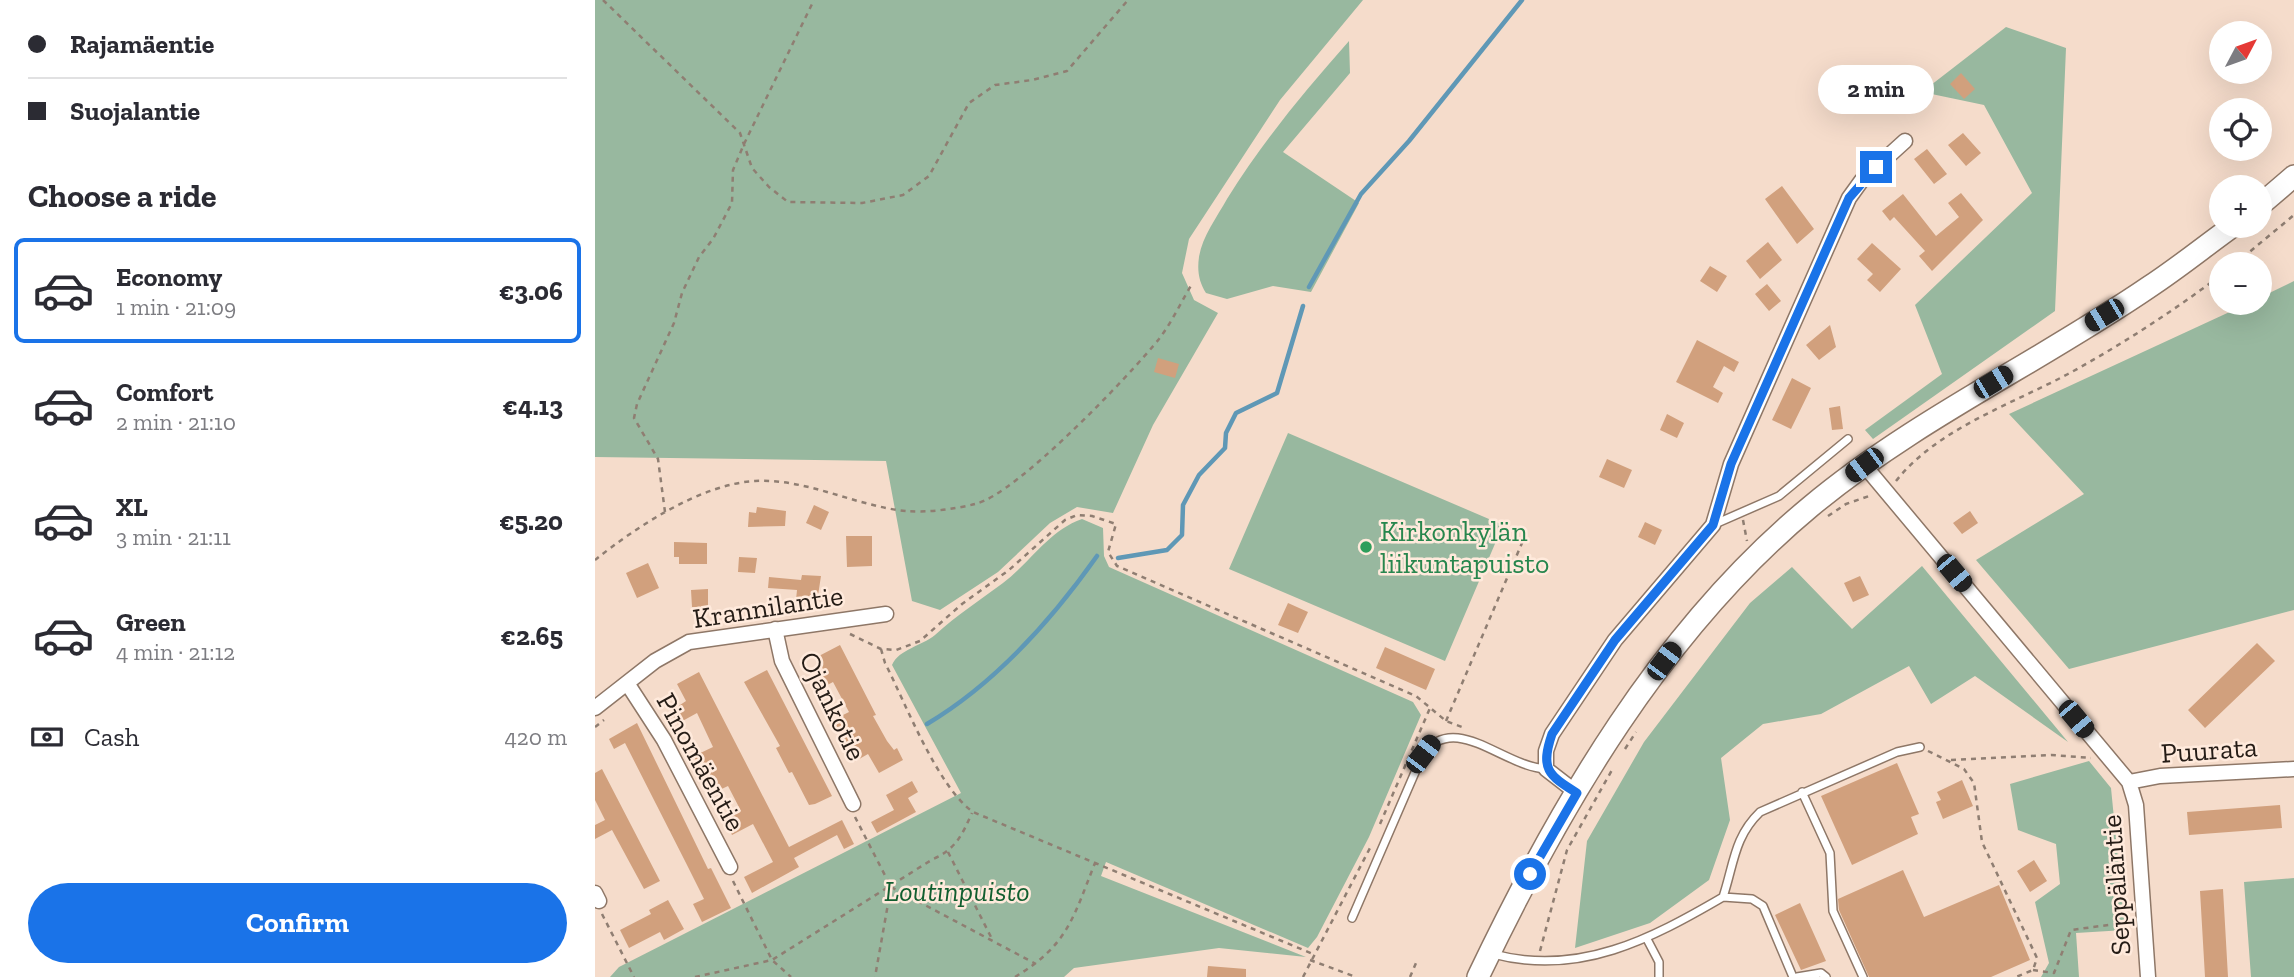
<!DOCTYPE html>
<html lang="en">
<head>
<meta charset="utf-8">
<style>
  :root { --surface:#fff; --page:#f2f2f3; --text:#2b2b33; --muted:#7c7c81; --line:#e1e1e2; --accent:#1a73e8 }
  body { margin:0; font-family:"Zilla Slab",serif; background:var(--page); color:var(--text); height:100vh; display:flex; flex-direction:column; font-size:26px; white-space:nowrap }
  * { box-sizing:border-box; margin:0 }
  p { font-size:23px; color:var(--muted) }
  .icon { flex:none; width:38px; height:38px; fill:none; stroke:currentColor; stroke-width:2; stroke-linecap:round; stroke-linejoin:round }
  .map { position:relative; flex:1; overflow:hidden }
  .panel { display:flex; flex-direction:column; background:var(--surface); width:595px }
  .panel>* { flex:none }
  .guide { display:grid; align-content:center; height:154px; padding:0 28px; background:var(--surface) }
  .needle { width:46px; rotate:49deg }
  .tools { position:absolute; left:1614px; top:21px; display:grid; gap:14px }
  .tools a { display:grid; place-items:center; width:63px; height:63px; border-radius:50%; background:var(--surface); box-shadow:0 7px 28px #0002; font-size:35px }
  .end { position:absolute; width:32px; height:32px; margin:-16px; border:9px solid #1a73e8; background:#fff; box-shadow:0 0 0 4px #fff }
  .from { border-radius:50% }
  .bubble { position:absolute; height:49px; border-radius:24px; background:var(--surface); box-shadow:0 7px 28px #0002; font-size:23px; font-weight:800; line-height:49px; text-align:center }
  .car { position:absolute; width:21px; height:42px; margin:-21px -10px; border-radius:9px; box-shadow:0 0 5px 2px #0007; background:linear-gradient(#222 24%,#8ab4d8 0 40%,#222 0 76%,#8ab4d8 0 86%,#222 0) }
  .guide b { display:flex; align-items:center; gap:24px; height:66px; font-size:26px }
  .guide b+b { border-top:2px solid var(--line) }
  .guide i { width:18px; height:18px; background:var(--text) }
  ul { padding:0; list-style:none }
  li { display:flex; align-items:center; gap:21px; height:105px; margin:0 14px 10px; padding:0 14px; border:4px solid transparent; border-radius:10px }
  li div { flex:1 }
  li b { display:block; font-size:26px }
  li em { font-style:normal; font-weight:800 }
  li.selected { border-color:var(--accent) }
  li>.icon { width:63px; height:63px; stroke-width:1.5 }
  h2 { padding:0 28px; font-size:32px; line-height:84px }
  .pay { display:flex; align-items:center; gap:18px; height:77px; padding:0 28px; font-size:26px }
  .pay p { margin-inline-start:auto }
  .primary-button { display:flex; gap:14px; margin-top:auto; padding:14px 28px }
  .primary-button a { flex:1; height:80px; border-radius:42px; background:var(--accent); color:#fff; font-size:28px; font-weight:800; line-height:80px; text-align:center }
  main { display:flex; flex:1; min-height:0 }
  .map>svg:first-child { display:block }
</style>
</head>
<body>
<main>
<section class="panel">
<div class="guide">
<b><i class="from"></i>Rajamäentie</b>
<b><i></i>Suojalantie</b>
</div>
<h2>Choose a ride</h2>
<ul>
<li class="selected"><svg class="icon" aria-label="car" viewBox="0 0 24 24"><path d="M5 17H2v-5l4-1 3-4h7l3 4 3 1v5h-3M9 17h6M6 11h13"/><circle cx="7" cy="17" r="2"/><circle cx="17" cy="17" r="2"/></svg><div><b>Economy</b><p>1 min · 21:09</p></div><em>€3.06</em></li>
<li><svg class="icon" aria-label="car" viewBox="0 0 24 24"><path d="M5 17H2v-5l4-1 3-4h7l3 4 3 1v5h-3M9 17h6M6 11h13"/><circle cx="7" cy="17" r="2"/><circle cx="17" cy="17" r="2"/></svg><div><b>Comfort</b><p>2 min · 21:10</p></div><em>€4.13</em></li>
<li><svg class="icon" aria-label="car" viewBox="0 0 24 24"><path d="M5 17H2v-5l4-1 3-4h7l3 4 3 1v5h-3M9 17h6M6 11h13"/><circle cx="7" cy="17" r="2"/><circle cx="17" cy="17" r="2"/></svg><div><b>XL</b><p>3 min · 21:11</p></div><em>€5.20</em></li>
<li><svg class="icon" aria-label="car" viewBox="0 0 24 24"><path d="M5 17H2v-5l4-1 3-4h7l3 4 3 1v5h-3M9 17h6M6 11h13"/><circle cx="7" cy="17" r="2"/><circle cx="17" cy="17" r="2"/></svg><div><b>Green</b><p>4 min · 21:12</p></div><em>€2.65</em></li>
</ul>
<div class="pay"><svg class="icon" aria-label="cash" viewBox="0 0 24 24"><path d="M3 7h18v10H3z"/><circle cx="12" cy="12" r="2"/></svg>Cash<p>420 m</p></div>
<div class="primary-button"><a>Confirm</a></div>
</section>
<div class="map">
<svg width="1699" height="977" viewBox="0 0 1699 977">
  <rect width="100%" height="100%" fill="#f5dccb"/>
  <path fill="#98b89f" d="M0,0H768L685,100L594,239L587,273L599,300L623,313L558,425L518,513L482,507L455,523L403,572L345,610L317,601L291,461L0,457Z
    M1411,27L1471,48L1460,311L1278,439L1270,430L1347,374L1320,305L1437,193L1389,105L1327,92Z
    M754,41L755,73L688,152L764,203L716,292L678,286L632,299L611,293C604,282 602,271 604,257C607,237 622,217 632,199C668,141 709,92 754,41Z
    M1699,281V610L1474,669L1381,560L1489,494L1414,414L1654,303H1664V298Z
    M693,433L908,525L850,661L634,569Z
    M487,519L508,528L509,556L514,567L818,702L826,715L774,837L722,937L713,948L511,862L506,876L711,957L624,948L479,968L469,977H15L24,967L366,793L297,665C304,649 327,646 340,635C362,615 385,600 408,583C436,562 453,531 487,519Z
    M1327,566L1473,742L1380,676L1336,704L1314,666L1226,714L1168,724L1126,758L1135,820L1114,880L1055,923L980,948L992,841L1049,742L1155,603L1197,567L1257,629Z
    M1494,761L1516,788L1530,930L1481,933L1484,977H1446L1454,963L1440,902L1465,884L1461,844L1423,830L1415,784Z
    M1699,878V977H1656L1649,882Z"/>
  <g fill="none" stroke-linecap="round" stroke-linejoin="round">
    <path stroke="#5f98b6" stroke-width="4.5" d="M714,287L766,194L814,141L927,0
      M523,558L572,550L587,535L588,505L604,475L630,448L631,433L641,413L682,393L708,306
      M332,724C401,683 456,621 502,556"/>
  </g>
  <path fill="#d1a07d" d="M1366,73L1380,89L1369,99L1355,84Z
    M1368,133L1386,153L1371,166L1353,145Z
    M1332,149L1352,174L1339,184L1319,159Z
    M1187,186L1219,229L1202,244L1170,199Z
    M1366,193L1388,220L1337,271L1324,256L1330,251L1299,217L1295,221L1287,211L1308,194L1341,236L1364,217L1353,203Z
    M1173,242L1187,260L1165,279L1151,261Z
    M1277,243L1306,269L1285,292L1272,280L1278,274L1262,259Z
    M1115,266L1132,276L1122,292L1105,281Z
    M1172,284L1186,301L1174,311L1160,294Z
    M1235,325L1241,347L1224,360L1211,345Z
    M1102,340L1144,362L1139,372L1129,366L1118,387L1128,393L1123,403L1081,382Z
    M563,358L584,364L580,378L559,372Z
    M1197,378L1216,388L1196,429L1177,420Z
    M1245,406L1248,429L1237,430L1234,408Z
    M1072,414L1089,423L1082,438L1065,430Z
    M1012,459L1037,470L1029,488L1004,477Z
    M219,505L234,512L226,530L211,523Z
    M162,507L191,511L190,526L153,527L154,512L161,513Z
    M1375,511L1383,523L1367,534L1358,523Z
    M1050,522L1067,530L1060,545L1043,537Z
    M251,536H277V566L252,567Z
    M79,542L112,543V564H84V557H79Z
    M144,557L162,558L160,573L143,572Z
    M53,563L64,588L42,598L31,573Z
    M207,575L226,576L222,602L201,600L202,590L173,588L174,577L206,580Z
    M1265,576L1274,595L1258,602L1249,583Z
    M113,589V607H97L96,590Z
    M693,603L713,612L703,633L683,625Z
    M1662,643L1680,661L1610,728L1593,710Z
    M245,645L281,715L278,716L292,741L299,750L302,748L308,760L284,773L273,754L259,762L236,721L254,712L238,682L221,691L216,680L230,673L222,657Z
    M790,647L840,669L831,690L781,668Z
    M172,670L237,796L220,804L214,805L197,772L194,773L181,748L185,746L149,682Z
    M104,672L194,847L247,820L259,844L249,849L242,835L199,858L204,867L157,893L149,877L178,862L158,824L137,835L129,819L146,811L133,786L116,794L108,777L99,756L118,747L102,713L82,724L76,711L91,701L82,684Z
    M42,723L113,869L116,868L136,908L107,922L98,904L109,899L91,863L30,743L19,749L14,739Z
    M1302,763L1324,814L1316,817L1323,834L1257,865L1226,796Z
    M7,769L65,881L49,889L17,830L0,839V825L10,820L0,800V773Z
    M1367,780L1378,806L1348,819L1341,802L1346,800L1342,792Z
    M317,781L323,792L313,798L321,812L282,833L276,822L299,810L291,795Z
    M1685,805L1687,828L1594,835L1592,812Z
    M1439,860L1452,881L1435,892L1422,871Z
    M1308,870L1329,917L1404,885L1435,960L1396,977H1274L1244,910L1243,899Z
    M1628,889L1633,977H1610L1605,891Z
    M73,900L89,929L69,940L65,932L34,948L25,930L56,914L54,910Z
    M1205,903L1231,961L1206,970L1180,915Z
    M613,966L651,969V977H612Z"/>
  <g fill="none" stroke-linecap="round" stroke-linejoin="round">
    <defs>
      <path id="lane" d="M1120,524L1184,496L1253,439
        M1207,792L1235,853L1238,911L1268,977
        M1128,897L1157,899L1168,906L1198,977
        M757,918L828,754C860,711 907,766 951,769
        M1053,941L1064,962V977
        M898,954C984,977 1056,939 1128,897C1139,864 1139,837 1165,812L1302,752L1325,747
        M1202,977L1226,973L1231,977"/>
      <path id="street" d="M1269,465L1534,782L1541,805L1553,977
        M180,629L187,661L258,804
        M32,683L69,740L135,867
        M0,708L60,661L94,642L291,614
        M1534,782L1565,776L1699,769
        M982,793L951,769V751L957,734L1020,640L1118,525L1136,464L1254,198L1267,180L1310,141
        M0,893L4,901"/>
      <path id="secondary" d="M1664,206L1699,176
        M883,977C965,805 1067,630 1215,507C1319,420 1443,363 1554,287C1583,268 1610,246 1638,226"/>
    </defs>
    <use href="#lane" stroke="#8e7767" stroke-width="10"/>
    <use href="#street" stroke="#8e7767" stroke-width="17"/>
    <use href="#secondary" stroke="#8e7767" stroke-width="24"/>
    <path stroke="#8f7e72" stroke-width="2.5" stroke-dasharray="5 5" stroke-linecap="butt" d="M8,0L145,133L157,168L174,187L193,202L267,203L308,195L334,176L374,103L400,85L437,80L472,71L533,0
      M1640,264L1699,215
      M1301,481C1342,429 1415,405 1473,374C1526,345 1577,312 1626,275
      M70,512L63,459L39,418L42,404L79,323L87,293L104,257L118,239L137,203L138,170L149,144L219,0
      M1233,516L1251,504L1277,495
      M1148,520L1152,541
      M0,560C41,527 106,484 160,481C211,478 260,506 311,511C331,513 360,509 380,504C421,495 535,375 564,339C577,322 586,302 597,284
      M255,634L286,649L301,650L325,641L367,604L414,570L470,520L482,515L497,516L521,524L513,552L522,566L821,696L851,721L867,727
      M286,649L290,663C311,704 342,786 378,812L718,954
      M851,721L930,536
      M0,727L9,720
      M1030,749L1041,732
      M1333,751L1369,769L1379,783L1387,842L1442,958L1438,970L1421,977
      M1356,760L1456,755L1496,758
      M260,817L296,887L280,977
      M785,824L835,708
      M353,852L397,939
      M138,881L177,960L196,977
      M296,887L441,964
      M7,914L39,977
      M945,951L972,850L1017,770
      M715,960L761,977
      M1438,970L1459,973L1476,930L1536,922
      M100,977L177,960L338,859C361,849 367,835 377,813
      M420,977C473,945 478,918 500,863
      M708,977L776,846
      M815,977L821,963"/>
    <use href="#lane" stroke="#fff" stroke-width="7"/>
    <use href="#street" stroke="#fff" stroke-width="14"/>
    <use href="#secondary" stroke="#fff" stroke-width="21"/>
  </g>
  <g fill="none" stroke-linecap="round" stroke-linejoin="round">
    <path stroke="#1a73e8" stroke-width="9" d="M935,874L982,793C953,775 945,769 957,734L1020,640L1118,525L1136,464L1254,198L1281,167"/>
  </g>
  <circle fill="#2e9e5b" stroke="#ffeadc" stroke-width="2.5" cx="771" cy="547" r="7"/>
  <g text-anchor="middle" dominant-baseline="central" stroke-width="5" stroke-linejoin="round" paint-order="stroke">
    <g font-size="28" fill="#27864d" stroke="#ffeadc" text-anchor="start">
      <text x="785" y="531">Kirkonkylän<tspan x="785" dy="32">liikuntapuisto</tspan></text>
    </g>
    <g font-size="28" fill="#251c16" stroke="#ffeadc">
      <text transform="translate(173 607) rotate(-9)">Krannilantie</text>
      <text transform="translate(238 706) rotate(64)">Ojankotie</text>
      <text transform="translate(1614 750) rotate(-4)">Puurata</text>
      <text transform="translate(106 762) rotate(61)">Pinomäentie</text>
      <text transform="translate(1521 885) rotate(-94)">Seppäläntie</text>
    </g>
    <g font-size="28" font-style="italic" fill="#115e2f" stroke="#ffeadc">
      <text x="362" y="891">Loutinpuisto</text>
    </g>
  </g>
</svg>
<div class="tools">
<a><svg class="needle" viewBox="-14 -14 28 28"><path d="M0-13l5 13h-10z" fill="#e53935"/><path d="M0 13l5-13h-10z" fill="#7c7c81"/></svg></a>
<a><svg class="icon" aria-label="locate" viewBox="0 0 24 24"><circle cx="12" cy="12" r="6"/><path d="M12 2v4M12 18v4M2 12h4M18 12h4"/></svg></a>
<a>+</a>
<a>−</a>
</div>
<i class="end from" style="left:935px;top:874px"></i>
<i class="end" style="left:1281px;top:167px"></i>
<div class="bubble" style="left:1223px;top:65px;width:116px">2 min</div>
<i class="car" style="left:1509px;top:315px;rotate:239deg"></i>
<i class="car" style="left:1398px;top:382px;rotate:59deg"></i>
<i class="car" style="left:1269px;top:465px;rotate:233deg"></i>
<i class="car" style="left:1359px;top:573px;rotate:140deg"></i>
<i class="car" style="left:1069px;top:661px;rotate:37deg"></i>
<i class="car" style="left:1481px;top:719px;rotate:140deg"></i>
<i class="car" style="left:828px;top:754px;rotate:37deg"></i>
</div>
</main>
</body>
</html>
